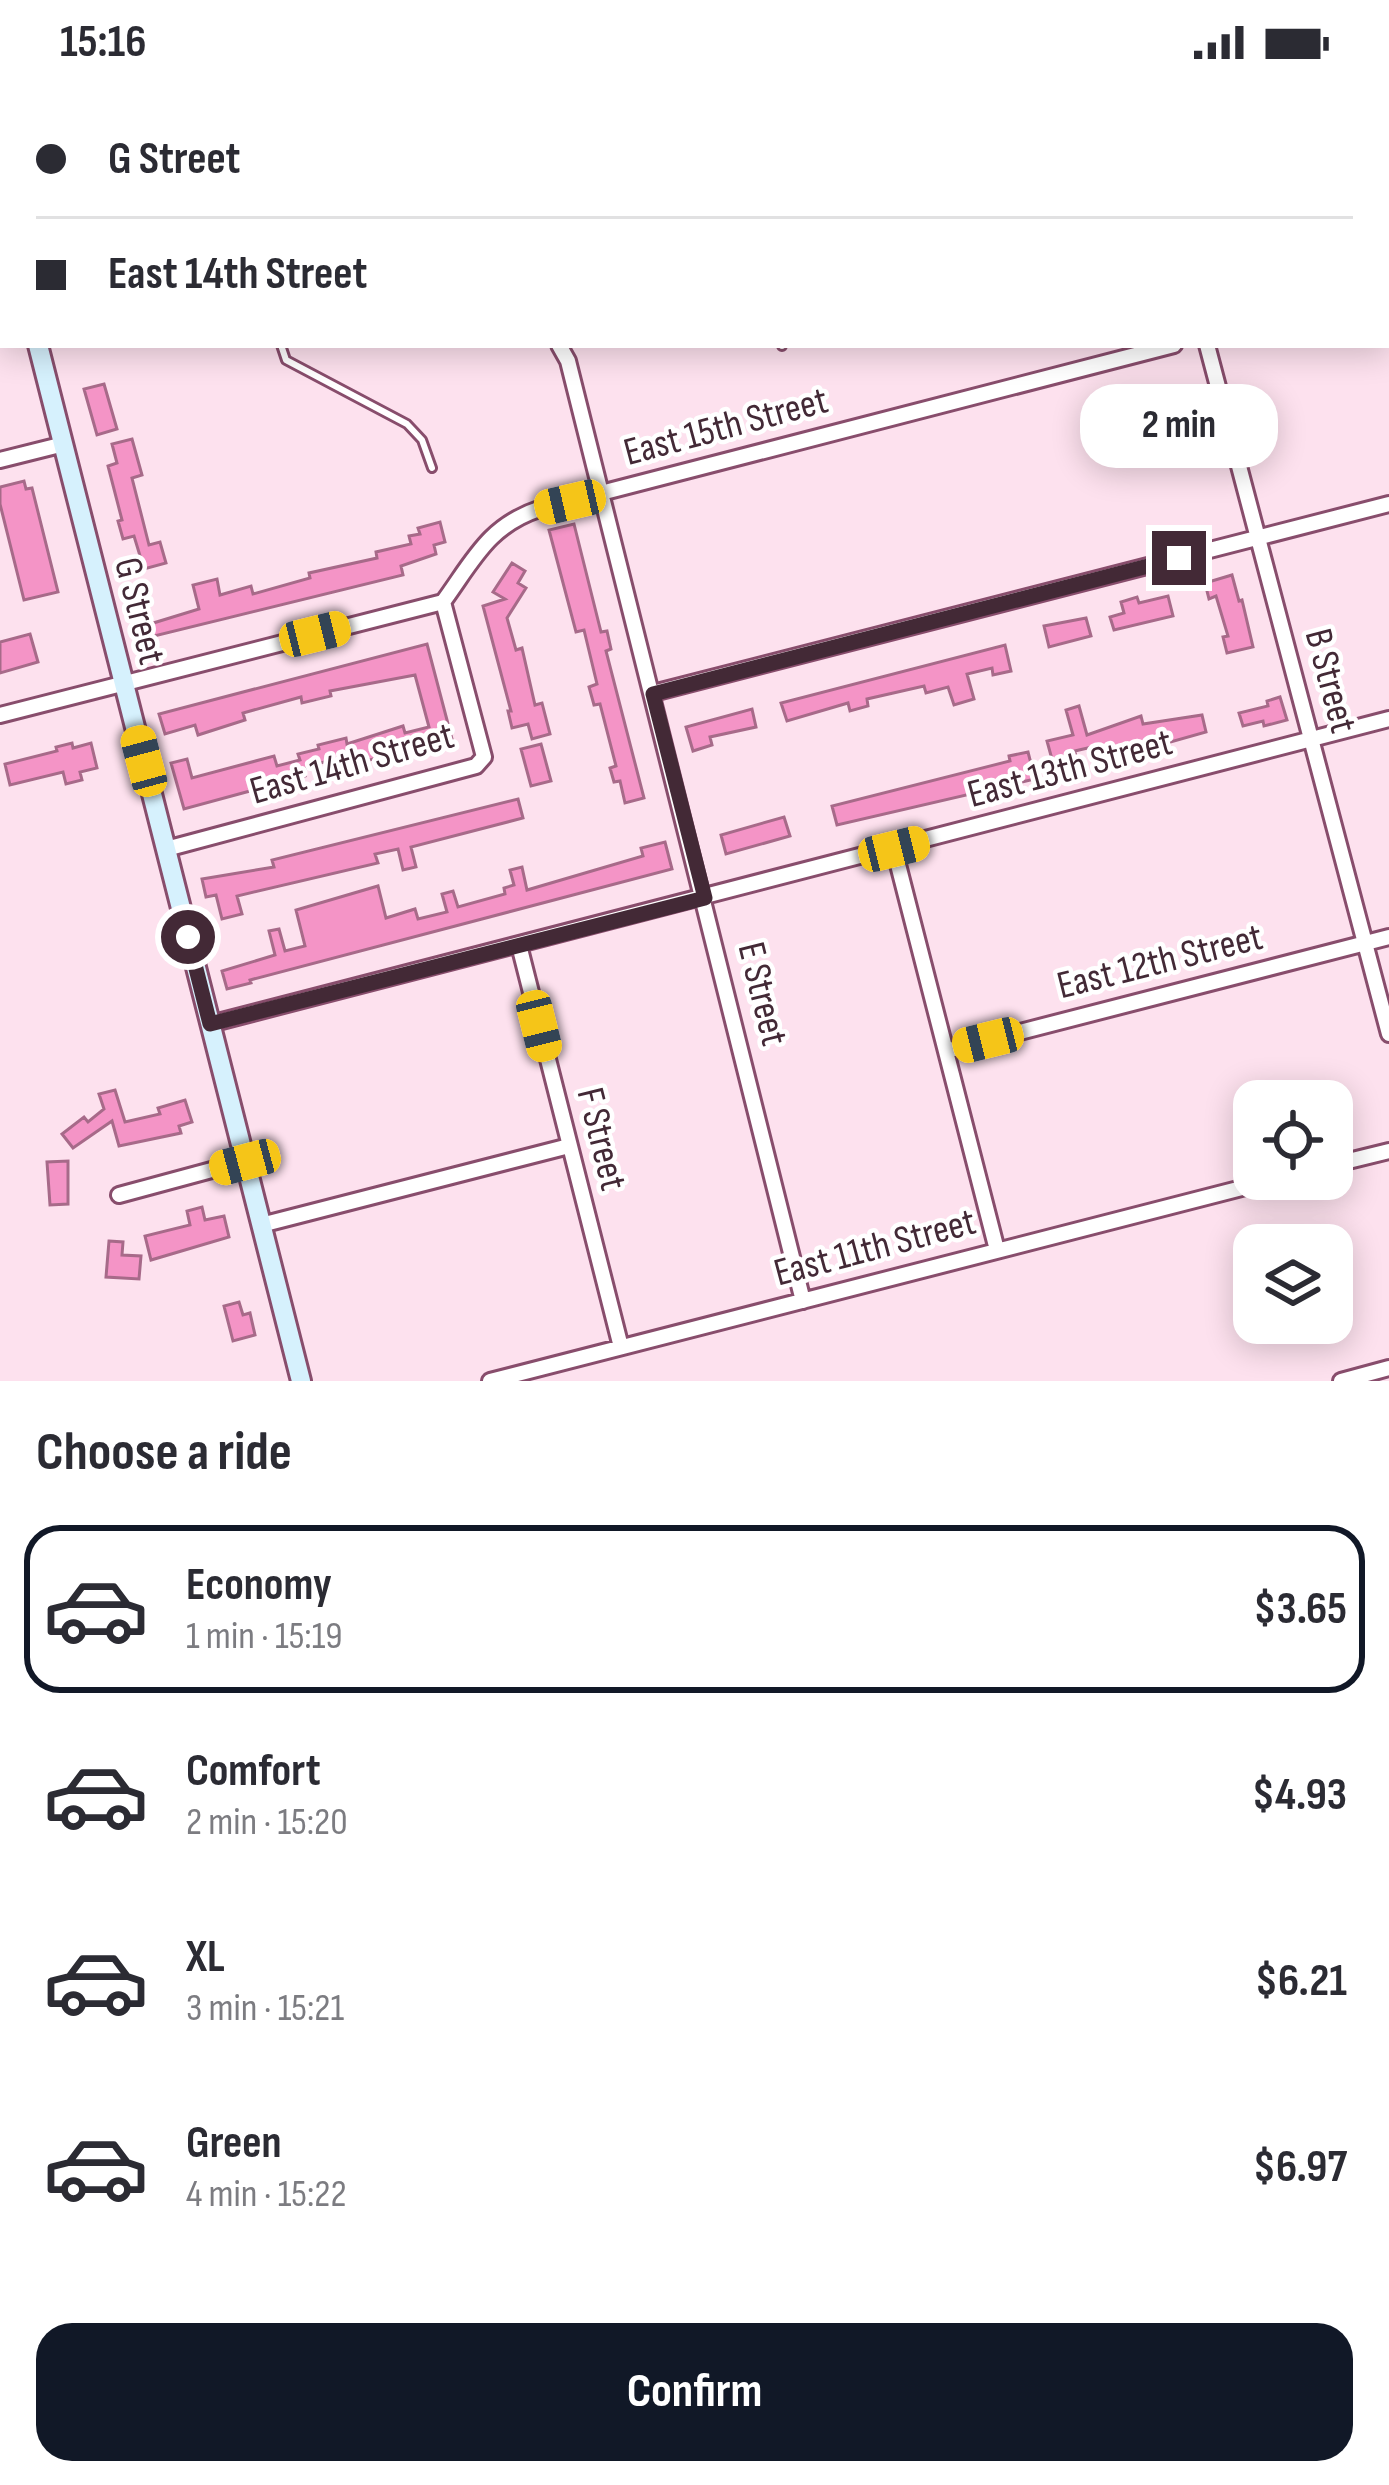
<!DOCTYPE html>
<html lang="en">
<head>
<meta charset="utf-8">
<style>
  :root { --surface:#fff; --page:#f7f7f7; --text:#2b2b33; --muted:#7c7c81; --line:#e1e1e2; --accent:#111827 }
  body { margin:0; font-family:"Sofia Sans Condensed",sans-serif; background:var(--page); color:var(--text); height:100vh; display:flex; flex-direction:column; font-size:45px; white-space:nowrap }
  * { box-sizing:border-box; margin:0 }
  p { font-size:39px; color:var(--muted) }
  .icon { flex:none; width:66px; height:66px; fill:none; stroke:currentColor; stroke-width:2; stroke-linecap:round; stroke-linejoin:round }
  .map { position:relative; height:1297px; overflow:hidden }
  .side { display:flex; flex-direction:column; background:var(--surface); flex:1 }
  .side>* { flex:none }
  .top-card { position:absolute; left:0px; top:0px; width:1389px; height:264px; box-shadow:0 6px 30px #0003; display:grid; align-content:center; height:264px; padding:0 36px; background:var(--surface) }
  .buttons { position:absolute; left:1233px; top:996px; display:grid; gap:24px }
  .buttons a { display:grid; place-items:center; width:120px; height:120px; border-radius:24px; background:var(--surface); box-shadow:0 6px 30px #0003; font-size:60px }
  .end { position:absolute; width:54px; height:54px; margin:-27px; border:15px solid #432936; background:#fff; box-shadow:0 0 0 6px #fff }
  .from { border-radius:50% }
  .bubble { position:absolute; height:84px; border-radius:36px; background:var(--surface); box-shadow:0 6px 30px #0003; font-size:39px; font-weight:700; line-height:84px; text-align:center }
  .car { position:absolute; width:36px; height:72px; margin:-36px -18px; border-radius:15px; box-shadow:0 0 9px 3px #0007; background:linear-gradient(#f5c518 24%,#345 0 40%,#f5c518 0 76%,#345 0 86%,#f5c518 0) }
  .top-card b { display:flex; align-items:center; gap:42px; height:114px; font-size:45px }
  .top-card b+b { border-top:3px solid var(--line) }
  .top-card i { width:30px; height:30px; background:var(--text) }
  ul { padding:0; list-style:none }
  li { display:flex; align-items:center; gap:36px; height:168px; margin:0 24px 18px; padding:0 12px; border:6px solid transparent; border-radius:36px }
  li div { flex:1 }
  li b { display:block; font-size:45px }
  li em { font-style:normal; font-weight:700 }
  li.active { border-color:var(--accent) }
  li>.icon { width:108px; height:108px; stroke-width:1.5 }
  h2 { padding:0 36px; font-size:54px; line-height:144px }
  .cta { display:flex; gap:24px; margin-top:auto; padding:24px 36px }
  .cta a { flex:1; height:138px; border-radius:36px; background:var(--accent); color:#fff; font-size:48px; font-weight:700; line-height:138px; text-align:center }
  .status { display:flex; justify-content:space-between; align-items:center; height:84px; padding:0 60px; background:var(--surface); direction:ltr }
  .status svg { height:33px; fill:currentColor }
  .map>svg:first-child { display:block }
</style>
</head>
<body>
<div class="status"><b>15:16</b><svg viewBox="0 0 49 12"><path d="M0 12V9h3v3zM5 12V6h3v6zM10 12V3h3v9zM15 12V0h3v12zM26 1h20v11H26zM47 4h2v5h-2z"/></svg></div>
<div class="map">
<svg width="1389" height="1297" viewBox="0 0 1389 1297">
  <rect width="100%" height="100%" fill="#fde1ee"/>
  <path fill="#f494c6" stroke="#a76a89" stroke-width="3" d="M104,300L117,345L97,351L84,305Z
    M132,355L142,391L132,394L149,461L160,458L166,479L144,485L134,452L123,455L118,437L122,436L108,382L117,379L112,360Z
    M24,397L26,405L32,404L58,508L24,516L0,420V403Z
    M440,438L445,458L434,461L436,470L401,482L403,491L138,556L132,534L147,530L150,540L199,525L193,501L217,495L220,511L251,502L253,510L310,494L309,489L377,474L376,468L411,460L409,452L420,450L418,444Z
    M574,440L601,548L607,547L611,565L606,567L644,714L625,719L620,697L614,698L610,684L616,682L600,620L594,621L589,603L597,600L584,546L576,548L549,446Z
    M512,479L525,487L518,499L526,504L507,534L516,566L522,564L535,621L542,619L550,650L532,655L528,640L512,644L508,627H511L483,522L505,515L493,508Z
    M1232,491L1239,517L1242,516L1253,563L1227,569L1223,553L1228,552L1216,512L1209,515L1205,499Z
    M1168,512L1173,532L1114,546L1110,533L1124,529L1121,518L1137,513L1139,519Z
    M1086,534L1091,552L1049,563L1044,542Z
    M30,550L38,578L0,589V558Z
    M427,560L452,655L334,685L331,676L310,682L303,686L305,692L184,725L171,679L187,675L192,694L274,672L277,682L300,676L298,670L319,665L318,661L346,654L347,660L403,642L405,649L429,643L415,591L330,607L331,612L302,619L301,613L243,629L245,636L198,651L195,641L165,650L159,630Z
    M1005,561L1011,587L993,591L992,584L967,590L974,615L954,621L948,603L926,609L924,602L867,615L868,622L850,627L848,619L787,637L781,619Z
    M1280,613L1287,636L1264,642L1263,637L1243,642L1239,629L1268,622L1267,617Z
    M1079,622L1087,651L1141,632L1143,640L1202,631L1206,648L1100,678L1096,662L1075,667L1076,673L1053,679L1047,657L1073,651L1066,626Z
    M752,625L756,643L710,653L712,661L693,667L686,643Z
    M72,659L73,664L91,659L97,684L80,688L82,696L66,700L63,688L10,701L5,680L57,667L56,663Z
    M541,660L551,697L531,702L521,665Z
    M1028,668L1035,695L837,741L832,722L1010,677L1009,672Z
    M518,715L523,734L411,763L416,783L403,786L398,765L375,770L378,779L237,812L242,830L222,835L216,811L206,813L202,795L274,783L272,776Z
    M784,733L790,752L726,770L721,751Z
    M665,758L672,785L250,896L251,899L227,905L222,887L275,871L269,847L279,845L285,867L305,862L296,826L378,802L386,834L415,825L418,835L447,828L442,810L453,807L458,823L505,810L504,804L514,801L510,786L522,783L527,806L643,772L641,764Z
    M115,1006L125,1038L160,1030L158,1024L185,1016L192,1038L179,1042L181,1049L119,1062L112,1037L73,1064L62,1050L84,1033L88,1038L104,1025L99,1010Z
    M68,1077V1120L50,1121L47,1078Z
    M202,1123L205,1136L224,1132L229,1153L151,1176L145,1152L190,1141L187,1127Z
    M109,1157L123,1158L122,1171L141,1172L139,1195L106,1193Z
    M239,1218L243,1231L250,1229L255,1251L233,1257L224,1222Z"/>
  <g fill="none" stroke-linecap="round" stroke-linejoin="round">
    <defs>
      <path id="service" d="M757,0L758,3
        M0,246H3
        M281,261L286,276L407,340L422,356L432,384
        M782,262V261"/>
      <path id="minor" d="M320,0L321,3
        M1138,0L1139,3
        M1339,3L1351,0
        M1386,204L1389,203
        M559,261L568,277L803,1217
        M1207,261L1389,950
        M0,376L64,360
        M653,609L1389,420
        M0,631L443,518C473,477 488,442 539,425L1174,261
        M166,765L476,682L484,673L443,518
        M894,765L997,1166
        M519,861L621,1263
        M210,940L1389,635
        M946,967L1389,853
        M1332,1081L1389,1067
        M119,1111L245,1077
        M261,1141L569,1062
        M490,1297L1277,1095
        M1341,1297L1389,1284"/>
      <path id="secondary" d="M0,117L3,129
        M38,261L301,1297"/>
    </defs>
    <use href="#service" stroke="#884d6c" stroke-width="12"/>
    <use href="#minor" stroke="#884d6c" stroke-width="20"/>
    <use href="#secondary" stroke="#884d6c" stroke-width="24"/>
    <use href="#service" stroke="#fff" stroke-width="6"/>
    <use href="#minor" stroke="#fff" stroke-width="14"/>
    <use href="#secondary" stroke="#d6f1fd" stroke-width="18"/>
  </g>
  <g fill="none" stroke-linecap="round" stroke-linejoin="round">
    <path stroke="#432936" stroke-width="15" d="M188,853L210,940L705,814L653,610L1179,474"/>
  </g>
  <g text-anchor="middle" dominant-baseline="central" stroke-width="9" stroke-linejoin="round" paint-order="stroke">
    <g font-size="39" fill="#432936" stroke="#fff">
      <text transform="translate(726 343) rotate(-15)">East 15th Street</text>
      <text transform="translate(139 527) rotate(76)">G Street</text>
      <text transform="translate(1330 597) rotate(75)">B Street</text>
      <text transform="translate(352 680) rotate(-16)">East 14th Street</text>
      <text transform="translate(1070 685) rotate(-15)">East 13th Street</text>
      <text transform="translate(1160 878) rotate(-14)">East 12th Street</text>
      <text transform="translate(762 910) rotate(76)">E Street</text>
      <text transform="translate(601 1055) rotate(76)">F Street</text>
      <text transform="translate(875 1164) rotate(-15)">East 11th Street</text>
    </g>
  </g>
</svg>
<div class="buttons">
<a><svg class="icon" aria-label="locate" viewBox="0 0 24 24"><circle cx="12" cy="12" r="6"/><path d="M12 2v4M12 18v4M2 12h4M18 12h4"/></svg></a>
<a><svg class="icon" aria-label="layers" viewBox="0 0 24 24"><path d="M12 4l9 5-9 5-9-5zM3 14l9 5 9-5"/></svg></a>
</div>
<i class="end from" style="left:188px;top:853px"></i>
<i class="end" style="left:1179px;top:474px"></i>
<div class="bubble" style="left:1080px;top:300px;width:198px">2 min</div>
<i class="car" style="left:570px;top:418px;rotate:257deg"></i>
<i class="car" style="left:315px;top:550px;rotate:76deg"></i>
<i class="car" style="left:144px;top:677px;rotate:345deg"></i>
<i class="car" style="left:894px;top:765px;rotate:76deg"></i>
<i class="car" style="left:539px;top:942px;rotate:166deg"></i>
<i class="car" style="left:988px;top:956px;rotate:256deg"></i>
<i class="car" style="left:245px;top:1078px;rotate:255deg"></i>
<div class="top-card">
<b><i class="from"></i>G Street</b>
<b><i></i>East 14th Street</b>
</div>
</div>
<section class="side">
<h2>Choose a ride</h2>
<ul>
<li class="active"><svg class="icon" aria-label="car" viewBox="0 0 24 24"><path d="M5 17H2v-5l4-1 3-4h7l3 4 3 1v5h-3M9 17h6M6 11h13"/><circle cx="7" cy="17" r="2"/><circle cx="17" cy="17" r="2"/></svg><div><b>Economy</b><p>1 min · 15:19</p></div><em>$3.65</em></li>
<li><svg class="icon" aria-label="car" viewBox="0 0 24 24"><path d="M5 17H2v-5l4-1 3-4h7l3 4 3 1v5h-3M9 17h6M6 11h13"/><circle cx="7" cy="17" r="2"/><circle cx="17" cy="17" r="2"/></svg><div><b>Comfort</b><p>2 min · 15:20</p></div><em>$4.93</em></li>
<li><svg class="icon" aria-label="car" viewBox="0 0 24 24"><path d="M5 17H2v-5l4-1 3-4h7l3 4 3 1v5h-3M9 17h6M6 11h13"/><circle cx="7" cy="17" r="2"/><circle cx="17" cy="17" r="2"/></svg><div><b>XL</b><p>3 min · 15:21</p></div><em>$6.21</em></li>
<li><svg class="icon" aria-label="car" viewBox="0 0 24 24"><path d="M5 17H2v-5l4-1 3-4h7l3 4 3 1v5h-3M9 17h6M6 11h13"/><circle cx="7" cy="17" r="2"/><circle cx="17" cy="17" r="2"/></svg><div><b>Green</b><p>4 min · 15:22</p></div><em>$6.97</em></li>
</ul>
<div class="cta"><a>Confirm</a></div>
</section>
</body>
</html>
